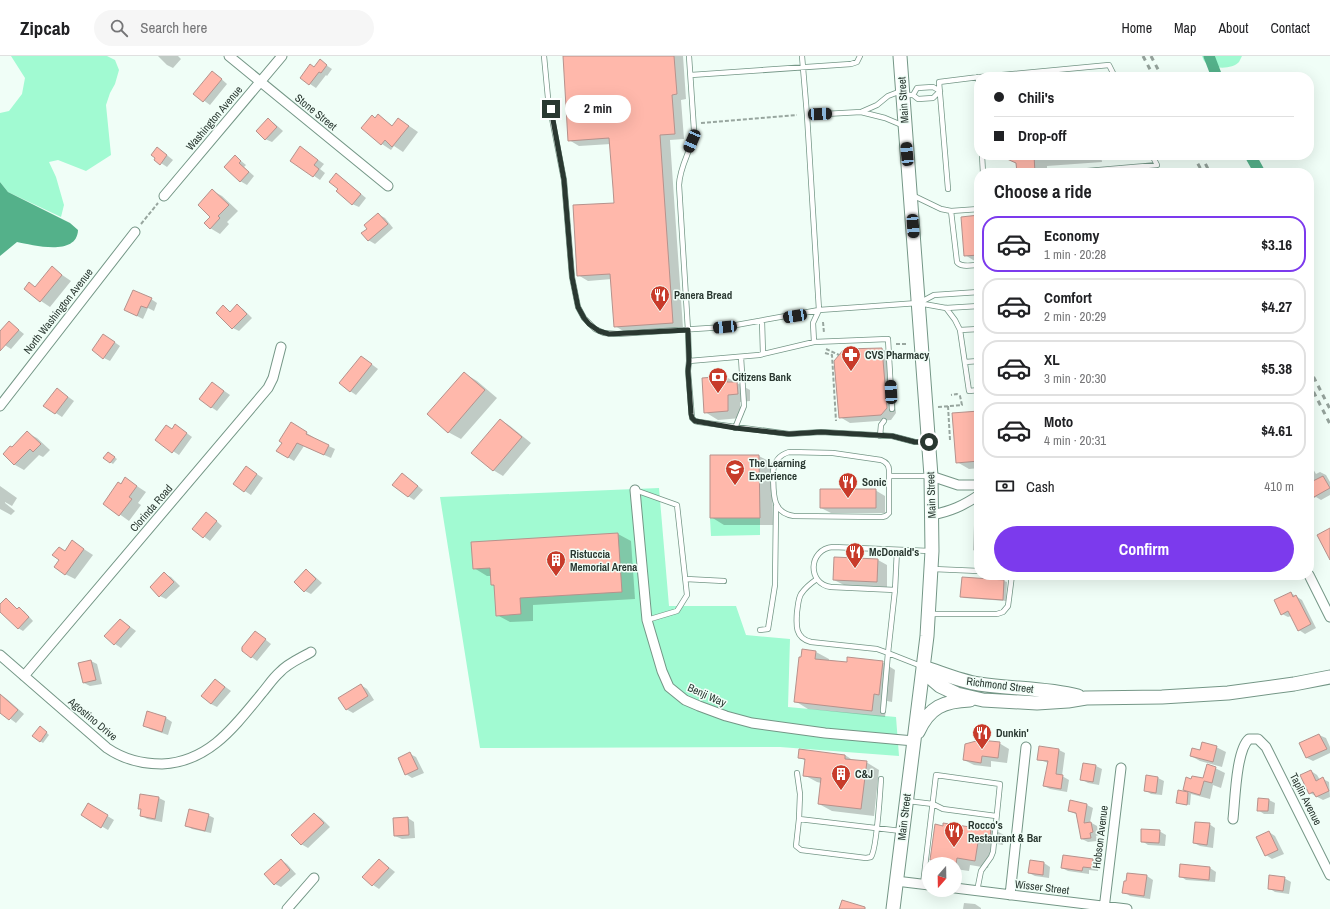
<!DOCTYPE html>
<html lang="en">
<head>
<meta charset="utf-8">
<style>
  :root { --surface:#fff; --page:#f6f6f6; --text:#202124; --muted:#757577; --line:#e0e0e0; --accent:#7c3aed }
  body { margin:0; font-family:"Archivo Narrow",sans-serif; background:var(--page); color:var(--text); height:100vh; display:flex; flex-direction:column; font-size:15px; white-space:nowrap }
  * { box-sizing:border-box; margin:0 }
  p { font-size:13px; color:var(--muted) }
  .icon { flex:none; width:22px; height:22px; fill:none; stroke:currentColor; stroke-width:2; stroke-linecap:round; stroke-linejoin:round }
  .map { position:relative; flex:1; overflow:hidden }
  .drawer { position:absolute; left:974px; top:112px; width:340px; height:412px; display:flex; flex-direction:column; background:var(--surface); border-radius:16px; box-shadow:0 4px 16px #0002 }
  .drawer>* { flex:none }
  .guide { position:absolute; left:974px; top:16px; width:340px; height:88px; border-radius:16px; box-shadow:0 4px 16px #0002; display:grid; align-content:center; height:88px; padding:0 20px; background:var(--surface) }
  .needle { width:26px; rotate:200deg }
  .tools { position:absolute; left:922px; top:801px; display:grid; gap:8px }
  .tools a { display:grid; place-items:center; width:40px; height:40px; border-radius:50%; background:var(--surface); box-shadow:0 4px 16px #0002; font-size:20px }
  .end { position:absolute; width:18px; height:18px; margin:-9px; border:5px solid #2a3831; background:#fff; box-shadow:0 0 0 2px #fff }
  .from { border-radius:50% }
  .bubble { position:absolute; height:28px; border-radius:14px; background:var(--surface); box-shadow:0 4px 16px #0002; font-size:13px; font-weight:700; line-height:28px; text-align:center }
  .car { position:absolute; width:12px; height:24px; margin:-12px -6px; border-radius:5px; box-shadow:0 0 3px 1px #0007; background:linear-gradient(#222 24%,#8ab4d8 0 40%,#222 0 76%,#8ab4d8 0 86%,#222 0) }
  .guide b { display:flex; align-items:center; gap:14px; height:38px; font-size:15px }
  .guide b+b { border-top:1px solid var(--line) }
  .guide i { width:10px; height:10px; background:var(--text) }
  ul { padding:0; list-style:none }
  li { display:flex; align-items:center; gap:12px; height:56px; margin:0 8px 6px; padding:0 12px; border:2px solid var(--line); border-radius:16px }
  li div { flex:1 }
  li b { display:block; font-size:15px }
  li em { font-style:normal; font-weight:700 }
  li.selected { border-color:var(--accent) }
  li>.icon { width:36px; height:36px; stroke-width:1.5 }
  h2 { padding:0 20px; font-size:18px; line-height:48px }
  .pay { display:flex; align-items:center; gap:10px; height:44px; padding:0 20px; font-size:15px }
  .pay p { margin-inline-start:auto }
  .primary-button { display:flex; gap:8px; margin-top:auto; padding:8px 20px }
  .primary-button a { flex:1; height:46px; border-radius:24px; background:var(--accent); color:#fff; font-size:16px; font-weight:700; line-height:46px; text-align:center }
  header { display:flex; align-items:center; gap:24px; box-sizing:border-box; height:56px; padding:0 20px; background:var(--surface); border-bottom:1px solid var(--line) }
  header strong { font-size:19px }
  nav { display:flex; gap:22px; margin-inline-start:auto; font-size:14px }
  .search { width:280px; height:36px; background:var(--page); display:flex; align-items:center; gap:10px; box-sizing:border-box; padding:0 14px; border-radius:22px; color:var(--muted); font-size:15px }
  .map>svg:first-child { display:block }
</style>
</head>
<body>
<header>
<strong>Zipcab</strong>
<div class="search"><svg class="icon" aria-label="search" viewBox="0 0 24 24"><circle cx="10" cy="10" r="6"/><path d="M15 15l6 6"/></svg>Search here</div>
<nav><a>Home</a><a>Map</a><a>About</a><a>Contact</a></nav>
</header>
<div class="map">
<svg width="1330" height="853" viewBox="0 0 1330 853">
  <rect width="100%" height="100%" fill="#f0fef7"/>
  <path fill="#a1fad2" d="M11,0H107L115,4L119,14L115,28L110,37L106,49L111,99L86,115L58,104L49,106L56,121L64,149L61,161L8,136L0,126V57L9,55L22,38L25,22Z
    M1202,0H1242C1241,2 1240,4 1239,6C1232,14 1211,13 1205,6C1203,4 1203,2 1202,0Z
    M659,432L669,550H736L746,579L790,583L788,651L896,661L899,700L780,691L480,692L440,441Z
    M710,462H760V479L711,480Z"/>
  <path fill="#54b18a" d="M0,126L8,136L70,167L78,174C77,201 33,189 17,186L0,200Z"/>
  <path fill="#0003" d="M158,0H178L181,3L173,12L167,9Z
    M564,0H683L686,43L681,44L684,83L670,84L683,272L625,276L615,270L612,223L588,225L578,219L615,148L611,88L579,90L569,84Z
    M320,5L332,13L327,20L326,19L316,32L301,22L315,12Z
    M218,20L227,28L210,49L195,38Z
    M372,60L376,62L378,60L393,70L399,63L418,76L403,96L394,90L391,94L382,88Z
    M268,63L274,67L283,75L272,86L265,83Z
    M306,95L324,108L320,113L325,117L320,124L291,104Z
    M163,96L173,104L167,111L155,103Z
    M1012,99H1101L1102,106L1047,110V117H1018L1017,107Z
    M235,100L246,109L244,111L254,120L247,129L240,125Z
    M336,118L342,122L366,142L359,151L352,148L339,133Z
    M213,135L222,140L238,155L227,166L229,168L220,178L210,172Z
    M378,158L385,162L393,172L375,188L368,184V173Z
    M979,160V207H978L965,199Z
    M52,212L71,225L50,251L41,245L25,233L36,232Z
    M151,243L157,247L154,255L148,252L143,263L125,254Z
    M237,249L243,253L252,262L239,275L233,272L223,251L231,256Z
    M9,266L24,278L11,293L0,286V276Z
    M110,283L120,290L110,305L104,302Z
    M882,293L891,298L896,357L891,364L850,367L840,361Z
    M362,301L378,313L356,339L350,335Z
    M464,317L477,325L497,342L461,383L448,376Z
    M726,321L750,334V345L740,346L741,362L718,364L705,356Z
    M213,327L230,339L217,355L211,351Z
    M63,337L74,345L62,361L45,350Z
    M979,356V412L969,413L957,406Z
    M501,364L510,370L531,387L503,420L493,414Z
    M297,371L313,381L312,382L335,393L331,402L304,390L294,405L278,395Z
    M172,373H181L192,381L179,399L156,384Z
    M27,377L37,382L50,394L43,401L39,399L24,414L15,409L4,398L12,392Z
    M109,397L117,403L113,408L110,406Z
    M759,400L772,407L773,469H724L711,461Z
    M1309,406L1316,418L1320,416L1326,419L1330,426V439L1321,444L1316,441L1309,445Z
    M246,411L263,422L251,439L234,428Z
    M403,418L423,434L414,444L408,440Z
    M126,423L146,436L138,447L141,449L129,465L104,447Z
    M0,430L17,442L12,450L5,446V447L15,455L11,459L0,453Z
    M875,434L885,440V457H831L821,452Z
    M212,461L222,470L210,485L194,473Z
    M974,469H979V498L973,494Z
    M618,478L631,485L635,543L533,549V565L510,566L497,559L496,531L492,529L491,520H487L474,512L472,487Z
    M73,486L93,499L75,523L65,518V496Z
    M878,504L887,509V531L844,529L834,524Z
    M306,514L312,518L322,527L311,538L305,535Z
    M165,518L171,521L180,530L166,543L160,540Z
    M963,522L1004,525L1007,526L1006,545L964,542L961,540Z
    M1291,537L1302,544L1316,572L1305,578L1299,574L1291,560L1288,561L1282,558Z
    M6,543L18,554L19,553L24,555L33,565L23,575L18,572L0,555V549Z
    M121,564L136,575L121,592L115,588Z
    M256,576L271,588L257,605L241,593Z
    M816,596L829,603V605L848,607L882,606L895,614L892,646L887,645L885,661L808,653L795,645Z
    M91,605L97,608L102,628L90,630L84,627Z
    M216,624L231,635L217,651L211,648Z
    M361,629L367,633L374,644L353,657L346,653Z
    M1,639L7,643L24,658L16,667L0,655Z
    M148,657L166,662L172,666L168,679L150,673L144,669Z
    M43,673L49,679L43,687L40,685Z
    M1319,679L1326,682L1330,691V697L1313,705L1307,702L1300,688Z
    M999,687L1009,693L1007,707L991,705V711L974,709L964,704Z
    M1216,691L1226,696L1222,711L1200,705L1191,700Z
    M1059,694L1065,697L1062,720L1069,724L1067,736L1050,733L1044,730L1048,707L1038,703Z
    M410,698L416,701L424,717L412,722L406,718Z
    M845,699L854,705L866,706L879,714L874,760L832,755L819,748L821,727L817,726L804,719L806,705L799,701Z
    M1096,710L1102,713L1099,729L1088,727L1081,723Z
    M1215,712L1225,717L1221,732L1213,729L1210,743L1191,738L1190,749L1178,747L1179,736L1190,737L1184,734L1192,724H1204Z
    M1311,715L1317,719L1320,724L1323,723L1329,726L1330,741L1323,744L1310,737Z
    M1147,720L1158,722L1164,725L1162,739L1151,738L1145,734Z
    M159,742L165,745L162,766L147,763L141,759L142,754L139,752Z
    M1269,744L1275,747L1274,758H1264L1258,754Z
    M1071,746L1087,749L1093,752L1090,766L1097,770L1099,779L1096,780L1097,785L1088,786L1082,783L1078,759L1069,755Z
    M88,748L114,764L108,774L82,759Z
    M315,758L321,762L330,771L308,792L301,788Z
    M208,759L214,762L211,777L192,773L186,769Z
    M408,762L414,766L415,782L402,783L395,780Z
    M1209,768L1215,772L1213,792L1200,790L1194,787Z
    M991,772L1004,779L1003,789L992,787L988,812L970,809L969,815L955,813V808H938L931,804L978,773Z
    M1159,775L1166,779L1165,790L1148,789L1142,785Z
    M1269,776L1275,780L1284,798L1272,803L1266,799Z
    M281,804L287,808L296,818L281,831L275,828Z
    M379,804L385,808L395,816L379,833L373,829L363,820Z
    M1092,804L1099,807L1098,815L1089,814V818L1068,815L1062,812Z
    M1030,806L1044,807L1050,811L1049,822L1035,820L1029,817Z
    M1210,812L1216,816L1215,826L1186,824L1180,820Z
    M1147,820L1153,824L1150,843L1130,840L1124,836Z
    M1284,822L1291,826L1289,838L1275,836L1269,832Z
    M964,847L975,848L981,852V853H963Z"/>
  <g fill="none" stroke-linecap="round" stroke-linejoin="round">
    <path stroke="#54b18a" stroke-width="11" d="M1209,0L1217,21
      M1250,99L1260,117"/>
  </g>
  <path fill="#ffb8ab" stroke="#b6928c" d="M563,0H674L677,38L672,39L675,78L660,79L673,267L614,271L610,218L577,220L573,149L614,147L613,132L609,82L568,85Z
    M320,3L327,9L321,17L319,16L309,29L300,22L310,8L314,11Z
    M212,15L222,23L203,46L193,38Z
    M378,58L392,70L398,62L409,70L392,91L385,84L381,89L361,72L372,59L375,62Z
    M268,62L277,71L265,84L256,75Z
    M300,90L318,104L314,109L319,113L313,121L290,105Z
    M157,91L167,99L160,109L154,104L155,102L151,99Z
    M235,99L241,105L239,107L249,116L240,126L224,111Z
    M998,99H1034L1035,117H1017L1016,107Z
    M336,117L361,138L352,149L336,135L338,133L329,126Z
    M212,133L229,149L218,160L220,162L210,173L204,167L210,161L198,149Z
    M378,157L388,168L368,185L361,177L367,173L364,169Z
    M979,159V199L964,200L961,161Z
    M52,210L62,219L40,246L24,233L29,226L35,231Z
    M133,234L152,242L147,252L141,250L137,260L124,254Z
    M237,248L247,258L232,273L216,257L223,249L230,256Z
    M9,265L19,274L0,295V275Z
    M103,278L115,286L103,303L92,294Z
    M882,292L887,352L881,359L839,362L834,305L844,293Z
    M361,300L372,308L350,336L339,327Z
    M464,316L485,334L448,377L427,358Z
    M726,320L727,326H737L738,338L728,339V355L704,357L702,322Z
    M212,326L224,335L211,352L199,343Z
    M57,332L68,341L55,358L43,350Z
    M979,355V405L956,407L952,357Z
    M500,363L522,381L493,415L471,397Z
    M291,366L307,376L306,378L329,389L324,399L297,387L288,402L276,395L282,387L279,385Z
    M175,368L187,377L172,397L155,384L166,369L172,373Z
    M27,375L41,388L33,396L30,393L14,409L3,398L10,390L12,391Z
    M108,396L115,401L110,407L103,402Z
    M710,399H759L760,462H710Z
    M246,410L257,418L244,436L233,428Z
    M402,417L418,430L408,441L392,429Z
    M1323,420L1330,432L1314,441L1309,432V427Z
    M125,421L137,430L129,441L132,443L119,460L103,448L118,426L121,428Z
    M820,433H876V452H820Z
    M206,456L217,465L203,482L192,473Z
    M1330,472V504L1317,479Z
    M618,477L622,536L520,542L521,558L496,560L494,529H491L490,512L473,513L471,486Z
    M72,484L84,493L65,519L54,511L59,504L52,499L59,491L65,495Z
    M834,501L878,503L877,526L833,524Z
    M306,513L316,523L304,536L294,526Z
    M164,516L174,526L159,541L150,531Z
    M962,521L1004,524L1003,544L960,541Z
    M1291,536L1293,541L1296,539L1311,568L1298,575L1288,555L1281,559L1274,544Z
    M6,542L17,553L19,551L29,561L18,573L0,556V548Z
    M120,563L130,571L114,589L104,580Z
    M255,575L266,583L251,602L242,595V591Z
    M802,593L816,595L815,603L847,606V601L883,605L879,639L874,638L872,655L794,646L799,601H801Z
    M91,604L96,624L83,627L78,607Z
    M215,623L225,631L211,648L201,640Z
    M361,628L368,640L346,654L338,642Z
    M0,638L18,654L9,664L0,657Z
    M147,655L166,661L162,676L143,670Z
    M40,670L47,676L40,686L32,680Z
    M1319,678L1327,693L1306,702L1299,687Z
    M980,684L1000,686L998,702L982,700L981,707L963,704L965,688Z
    M1202,686L1217,690L1213,706L1190,700L1192,692L1200,694Z
    M1039,690L1059,693L1056,718L1063,719L1061,733L1043,730L1048,705L1037,704Z
    M799,693L845,699V703L867,705L861,753L818,748L821,722L803,720L805,703L798,702Z
    M410,696L418,713L405,719L398,702Z
    M1083,707L1096,709L1093,726L1080,724Z
    M1207,708L1216,711L1212,727L1204,725L1200,739L1183,734L1186,721L1191,723L1192,720L1203,722Z
    M1311,714L1316,725L1323,721L1329,735L1316,741L1313,736L1309,738L1300,719Z
    M1146,719L1158,721L1156,737L1144,735Z
    M1178,734L1188,736L1187,749L1176,747Z
    M140,738L159,741L155,763L140,760L141,753H138Z
    M1258,742L1269,743L1268,755H1257Z
    M1070,744L1087,748L1084,767L1091,766L1093,776L1090,777L1091,782L1081,783L1076,757L1068,755Z
    M88,747L108,759L101,772L81,759Z
    M189,753L209,758L205,775L185,770Z
    M314,757L324,767L301,789L291,779Z
    M408,761L409,779L394,780L393,762Z
    M1195,766L1210,767L1207,789L1193,787Z
    M943,767L977,772L978,769L991,771L990,782L979,780L975,805L957,802L956,808L930,804L935,768L943,770Z
    M1141,773L1160,774L1159,787L1141,786Z
    M1269,775L1278,794L1265,800L1256,781Z
    M1063,799L1093,803L1092,812L1083,811L1082,815L1061,812Z
    M281,803L290,814L274,829L264,818Z
    M379,803L389,812L372,830L362,821Z
    M1030,804L1044,806L1043,819L1028,817Z
    M1180,808L1210,811L1209,824L1179,821Z
    M1127,817L1147,819L1144,840L1122,837L1124,825H1126Z
    M1269,819L1285,821L1283,835L1268,833Z
    M842,844L865,851V853H839Z"/>
  <g fill="none" stroke-linecap="round" stroke-linejoin="round">
    <defs>
      <path id="service" d="M544,0L548,42L564,124L572,221L578,251L584,262L595,273L604,277L617,278L725,271L819,254L813,267L814,286
        M689,0L694,74C693,93 680,107 679,129L688,274L689,305L688,315L692,362L695,365L699,366L789,378L821,376L892,380L915,386H927
        M802,0L807,59L861,56L885,62L904,70
        M691,19L851,8L857,6L860,0
        M978,21L979,36
        M980,21L1109,9L1115,21
        M904,39H913L918,43L933,42L940,35
        M913,39L917,32L933,31L940,35
        M861,56L877,49L888,40L901,35
        M807,59L819,254L918,247L946,252L979,250
        M982,99L983,117
        M1064,117L1157,109L1152,99
        M948,133L939,26L979,21
        M912,139L941,153L951,155
        M979,153L951,155L957,206C961,212 972,209 979,209
        M921,246L934,239L979,236
        M946,252L955,264L960,274L969,335L979,334
        M762,265L763,298
        M960,274L979,273
        M689,305L759,299L814,286L888,283L892,353
        M965,306L979,305
        M735,372L744,350L741,301
        M880,380L881,369L884,365
        M789,396L833,397L881,404C886,406 889,409 889,414V457L886,460L882,461L794,460C770,457 774,434 773,416C774,406 779,399 789,396Z
        M889,420H929
        M635,434L677,449L687,539L677,555L647,564
        M897,494L895,534L888,597L921,610
        M933,513L979,515
        M686,523L724,525
        M817,523C811,527 805,532 801,538C798,543 798,550 797,556C796,569 795,582 811,586L877,593L888,597L883,655
        M895,534L831,531C807,528 808,493 833,491L930,495
        M930,558H997L1003,556L1008,550L1012,519
        M760,574L768,573L775,529L776,450
        M797,717L800,738L799,763
        M881,723C880,736 877,793 871,801L866,802L801,794L796,790L799,763L901,775
        M908,745L933,748L943,753L996,760
        M923,828L936,719L1000,728L993,796L991,801L981,815L977,835"/>
      <path id="minor" d="M229,0L388,130
        M164,140L282,0
        M0,350L135,176
        M931,420L958,429H979
        M635,434L647,564L662,615L669,631L685,644L699,650L726,660L752,667L825,677L914,685
        M932,459C951,455 963,450 979,439
        M1309,519L1330,561
        M0,599L107,692C123,703 142,708 162,708C209,706 235,670 262,637C268,630 273,622 280,616C288,607 301,602 311,596
        M24,620L268,332L273,322L281,291
        M1233,763C1235,746 1236,694 1249,683H1258L1266,691L1330,819
        M896,825L929,829
        M955,832L1127,853
        M1010,839L1026,691
        M287,853L314,822
        M1104,853L1121,712"/>
      <path id="secondary" d="M923,611L933,624L940,630L957,638L983,644L1037,647L1068,645L1086,642L1162,641L1228,637L1294,628L1330,621
        M923,611C942,617 960,625 979,628C1012,633 1046,632 1078,640
        M918,676C929,651 944,645 970,644
        M893,853L927,580L932,495L931,420L900,0"/>
    </defs>
    <use href="#service" stroke="#749686" stroke-width="6"/>
    <use href="#minor" stroke="#749686" stroke-width="11"/>
    <use href="#secondary" stroke="#749686" stroke-width="15"/>
    <path stroke="#98a69f" stroke-width="2" stroke-dasharray="4 2" stroke-linecap="butt" d="M701,67L797,59
      M141,168L158,147
      M823,266L824,277
      M896,288H908
      M826,293L839,299
      M825,297L832,299L836,365
      M948,350L950,384
      M938,351L962,349L960,340L957,338L951,339"/>
    <use href="#service" stroke="#fff" stroke-width="4.5"/>
    <use href="#minor" stroke="#fff" stroke-width="9"/>
    <use href="#secondary" stroke="#fff" stroke-width="13"/>
    <path stroke="#93a19a" stroke-width="3" stroke-dasharray="5 5" stroke-linecap="butt" d="M1143,0L1154,21
      M1151,0L1162,21
      M1193,99L1203,117
      M1201,99L1210,117
      M1309,312L1330,353
      M1309,327L1330,368"/>
  </g>
  <g fill="none" stroke-linecap="round" stroke-linejoin="round">
    <path stroke="#2a3831" stroke-width="5" d="M551,53L564,124L572,221L578,251L584,262L589,268L599,275L609,278L688,274L689,305L688,315L691,358L692,362L695,365L735,372L789,378L821,376L892,380L915,386H929"/>
  </g>
  <defs>
    <symbol id="restaurant-pin" viewBox="-11 -11 22 30"><path d="M0 17L-7.5 6A9.5 9.5 0 1 1 7.5 6Z" fill="#c83b2a" stroke="#f0fef7"/><path d="M-5-6h1v4h1v-4h1v4h1v-4h1v5L-1.5 .5V6h-2V.5L-5-1ZM5-6V6H3V1.5H1.5Q1.5-4 5-6Z" fill="#fff"/></symbol>
    <symbol id="pharmacy-pin" viewBox="-11 -11 22 30"><path d="M0 17L-7.5 6A9.5 9.5 0 1 1 7.5 6Z" fill="#c83b2a" stroke="#f0fef7"/><path d="M-2-6h4v4h4v4h-4v4h-4v-4h-4v-4h4Z" fill="#fff"/></symbol>
    <symbol id="bank-pin" viewBox="-11 -11 22 30"><path d="M0 17L-7.5 6A9.5 9.5 0 1 1 7.5 6Z" fill="#c83b2a" stroke="#f0fef7"/><path d="M-6-4H6V4H-6ZM0-2.3a2.3 2.3 0 1 0 0 4.6a2.3 2.3 0 1 0 0-4.6Z" fill="#fff"/></symbol>
    <symbol id="school-pin" viewBox="-11 -11 22 30"><path d="M0 17L-7.5 6A9.5 9.5 0 1 1 7.5 6Z" fill="#c83b2a" stroke="#f0fef7"/><path d="M0-5L7-2L0 1L-7-2ZM-4 1L0 2.5L4 1V4Q0 6-4 4Z" fill="#fff"/></symbol>
    <symbol id="building-pin" viewBox="-11 -11 22 30"><path d="M0 17L-7.5 6A9.5 9.5 0 1 1 7.5 6Z" fill="#c83b2a" stroke="#f0fef7"/><path d="M-4-6H4V6H1V3H-1V6H-4ZM-2.5-4.3h1.7v1.8h-1.7ZM.8-4.3h1.7v1.8H.8ZM-2.5-1h1.7V.8h-1.7ZM.8-1h1.7V.8H.8Z" fill="#fff"/></symbol>
  </defs>
  <g fill-rule="evenodd">
    <use href="#restaurant-pin" x="649" y="228" width="22" height="30"/>
    <use href="#pharmacy-pin" x="840" y="288" width="22" height="30"/>
    <use href="#bank-pin" x="707" y="310" width="22" height="30"/>
    <use href="#school-pin" x="724" y="402" width="22" height="30"/>
    <use href="#restaurant-pin" x="837" y="415" width="22" height="30"/>
    <use href="#restaurant-pin" x="844" y="485" width="22" height="30"/>
    <use href="#building-pin" x="545" y="493" width="22" height="30"/>
    <use href="#restaurant-pin" x="971" y="666" width="22" height="30"/>
    <use href="#building-pin" x="830" y="707" width="22" height="30"/>
    <use href="#restaurant-pin" x="943" y="764" width="22" height="30"/>
  </g>
  <g text-anchor="middle" dominant-baseline="central" stroke-width="3" stroke-linejoin="round" paint-order="stroke">
    <g font-size="11" fill="#2a3831" stroke="#f0fef7">
      <text transform="translate(903 44) rotate(-94)">Main Street</text>
      <text transform="translate(316 56) rotate(39)">Stone Street</text>
      <text transform="translate(214 62) rotate(-50)">Washington Avenue</text>
      <text transform="translate(58 255) rotate(-52)">North Washington Avenue</text>
      <text transform="translate(931 439) rotate(-92)">Main Street</text>
      <text transform="translate(151 452) rotate(-49)">Clorinda Road</text>
      <text transform="translate(1000 629) rotate(7)">Richmond Street</text>
      <text transform="translate(707 639) rotate(24)">Benji Way</text>
      <text transform="translate(93 663) rotate(40)">Agostino Drive</text>
      <text transform="translate(1306 743) rotate(63)">Taplin Avenue</text>
      <text transform="translate(904 761) rotate(-83)">Main Street</text>
      <text transform="translate(1100 781) rotate(-83)">Hobson Avenue</text>
      <text transform="translate(1042 831) rotate(7)">Wisser Street</text>
    </g>
    <g font-size="11" font-weight="bold" fill="#2a3831" stroke="#f0fef7" text-anchor="start">
      <text x="674" y="239">Panera Bread</text>
      <text x="865" y="299">CVS Pharmacy</text>
      <text x="732" y="321">Citizens Bank</text>
      <text x="749" y="407">The Learning<tspan x="749" dy="13">Experience</tspan></text>
      <text x="862" y="426">Sonic</text>
      <text x="869" y="496">McDonald's</text>
      <text x="570" y="498">Ristuccia<tspan x="570" dy="13">Memorial Arena</tspan></text>
      <text x="996" y="677">Dunkin'</text>
      <text x="855" y="718">C&amp;J</text>
      <text x="968" y="769">Rocco's<tspan x="968" dy="13">Restaurant &amp; Bar</tspan></text>
    </g>
  </g>
</svg>
<div class="tools">
<a><svg class="needle" viewBox="-14 -14 28 28"><path d="M0-13l5 13h-10z" fill="#e53935"/><path d="M0 13l5-13h-10z" fill="#757577"/></svg></a>
</div>
<i class="end from" style="left:929px;top:386px"></i>
<i class="end" style="left:551px;top:53px"></i>
<div class="bubble" style="left:565px;top:39px;width:66px">2 min</div>
<i class="car" style="left:820px;top:58px;rotate:87deg"></i>
<i class="car" style="left:692px;top:85px;rotate:203deg"></i>
<i class="car" style="left:907px;top:98px;rotate:355deg"></i>
<i class="car" style="left:913px;top:170px;rotate:176deg"></i>
<i class="car" style="left:795px;top:260px;rotate:261deg"></i>
<i class="car" style="left:725px;top:271px;rotate:265deg"></i>
<i class="car" style="left:891px;top:336px;rotate:357deg"></i>
<div class="guide">
<b><i class="from"></i>Chili's</b>
<b><i></i>Drop-off</b>
</div>
<section class="drawer">
<h2>Choose a ride</h2>
<ul>
<li class="selected"><svg class="icon" aria-label="car" viewBox="0 0 24 24"><path d="M5 17H2v-5l4-1 3-4h7l3 4 3 1v5h-3M9 17h6M6 11h13"/><circle cx="7" cy="17" r="2"/><circle cx="17" cy="17" r="2"/></svg><div><b>Economy</b><p>1 min · 20:28</p></div><em>$3.16</em></li>
<li><svg class="icon" aria-label="car" viewBox="0 0 24 24"><path d="M5 17H2v-5l4-1 3-4h7l3 4 3 1v5h-3M9 17h6M6 11h13"/><circle cx="7" cy="17" r="2"/><circle cx="17" cy="17" r="2"/></svg><div><b>Comfort</b><p>2 min · 20:29</p></div><em>$4.27</em></li>
<li><svg class="icon" aria-label="car" viewBox="0 0 24 24"><path d="M5 17H2v-5l4-1 3-4h7l3 4 3 1v5h-3M9 17h6M6 11h13"/><circle cx="7" cy="17" r="2"/><circle cx="17" cy="17" r="2"/></svg><div><b>XL</b><p>3 min · 20:30</p></div><em>$5.38</em></li>
<li><svg class="icon" aria-label="car" viewBox="0 0 24 24"><path d="M5 17H2v-5l4-1 3-4h7l3 4 3 1v5h-3M9 17h6M6 11h13"/><circle cx="7" cy="17" r="2"/><circle cx="17" cy="17" r="2"/></svg><div><b>Moto</b><p>4 min · 20:31</p></div><em>$4.61</em></li>
</ul>
<div class="pay"><svg class="icon" aria-label="cash" viewBox="0 0 24 24"><path d="M3 7h18v10H3z"/><circle cx="12" cy="12" r="2"/></svg>Cash<p>410 m</p></div>
<div class="primary-button"><a>Confirm</a></div>
</section>
</div>
</body>
</html>
